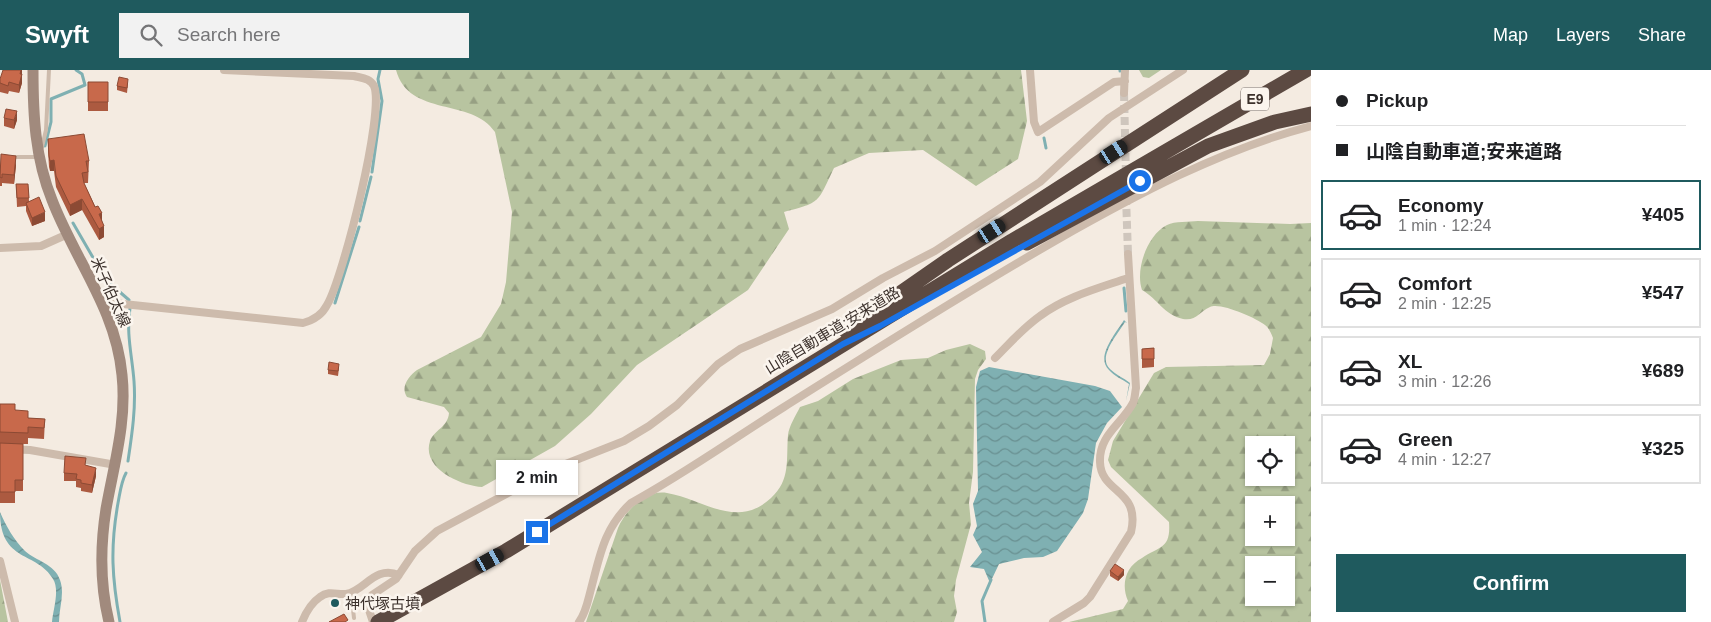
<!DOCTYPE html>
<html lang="en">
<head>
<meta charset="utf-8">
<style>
  :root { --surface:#fff; --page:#f2f2f2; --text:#202124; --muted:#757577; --line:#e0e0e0; --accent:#1f5a5e }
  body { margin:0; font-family:Arial,"Noto Sans JP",sans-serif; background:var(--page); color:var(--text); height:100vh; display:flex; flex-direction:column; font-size:19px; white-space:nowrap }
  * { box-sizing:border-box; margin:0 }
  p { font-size:16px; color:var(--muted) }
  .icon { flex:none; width:28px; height:28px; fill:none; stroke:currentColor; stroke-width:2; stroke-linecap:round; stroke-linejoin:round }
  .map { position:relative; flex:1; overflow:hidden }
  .details { display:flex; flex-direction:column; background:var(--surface); width:400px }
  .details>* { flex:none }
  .banner { display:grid; align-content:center; height:110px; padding:0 25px; background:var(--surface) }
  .tools { position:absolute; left:1245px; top:366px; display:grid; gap:10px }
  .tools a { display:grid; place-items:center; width:50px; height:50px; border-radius:0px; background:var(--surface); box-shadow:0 1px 4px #0004; font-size:25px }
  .end { position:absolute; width:22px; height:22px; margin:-11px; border:6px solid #1a73e8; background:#fff; box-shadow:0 0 0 2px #fff }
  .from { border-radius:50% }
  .bubble { position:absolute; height:35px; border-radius:0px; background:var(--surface); box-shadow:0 1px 4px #0004; font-size:16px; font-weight:700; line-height:35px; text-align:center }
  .car { position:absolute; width:15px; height:30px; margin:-15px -8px; border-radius:6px; box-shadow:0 0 4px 1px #0007; background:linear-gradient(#222 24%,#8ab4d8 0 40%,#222 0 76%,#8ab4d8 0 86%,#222 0) }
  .banner b { display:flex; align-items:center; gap:18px; height:48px; font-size:19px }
  .banner b+b { border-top:1px solid var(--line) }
  .banner i { width:12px; height:12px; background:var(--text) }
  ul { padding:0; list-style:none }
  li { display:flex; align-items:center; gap:15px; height:70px; margin:0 10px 8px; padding:0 15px; border:2px solid var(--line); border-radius:0px }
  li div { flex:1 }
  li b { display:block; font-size:19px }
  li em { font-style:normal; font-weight:700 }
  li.on { border-color:var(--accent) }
  li>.icon { width:45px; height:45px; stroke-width:1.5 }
  .primary-button { display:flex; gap:10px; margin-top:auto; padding:10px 25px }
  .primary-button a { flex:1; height:58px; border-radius:0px; background:var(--accent); color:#fff; font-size:20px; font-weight:700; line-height:58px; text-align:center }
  header { display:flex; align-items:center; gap:30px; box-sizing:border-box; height:70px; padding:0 25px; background:var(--accent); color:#fff }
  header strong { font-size:24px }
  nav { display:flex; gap:28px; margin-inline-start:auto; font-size:18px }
  .search { width:350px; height:45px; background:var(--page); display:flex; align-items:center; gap:12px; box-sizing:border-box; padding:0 18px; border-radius:0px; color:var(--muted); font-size:19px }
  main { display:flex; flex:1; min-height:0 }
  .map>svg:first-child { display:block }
</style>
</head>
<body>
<header>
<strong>Swyft</strong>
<div class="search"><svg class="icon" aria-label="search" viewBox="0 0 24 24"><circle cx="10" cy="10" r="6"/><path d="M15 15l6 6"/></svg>Search here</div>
<nav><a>Map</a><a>Layers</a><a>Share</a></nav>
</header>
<main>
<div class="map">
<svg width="1311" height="552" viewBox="0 0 1311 552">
  <defs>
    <pattern id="forest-firs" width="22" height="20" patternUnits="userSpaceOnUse" patternTransform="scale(1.25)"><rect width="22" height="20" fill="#b8c4a0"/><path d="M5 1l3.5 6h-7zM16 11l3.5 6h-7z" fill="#97a083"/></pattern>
    <pattern id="water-waves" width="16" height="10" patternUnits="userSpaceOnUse" patternTransform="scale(1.25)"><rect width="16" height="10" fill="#7fb0b2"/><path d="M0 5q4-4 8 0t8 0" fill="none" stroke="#699091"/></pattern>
  </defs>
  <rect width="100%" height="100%" fill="#f4ebe1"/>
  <path fill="url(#forest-firs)" fill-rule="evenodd" d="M396,0H1021L1027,51L1018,89L976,116L923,80L869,83L834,98C817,133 822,132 784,142L789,159L748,220L637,295L591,344L555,376L482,417C462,416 421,399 430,371C434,360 448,357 449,343L444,337L407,327C400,317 409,306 417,300L481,267L501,234L506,212L512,142L495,62C472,27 409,48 396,0Z
    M1139,0H1161L1149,8L1143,7Z
    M1198,151L1290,154L1311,153V552H1069L1123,539L1128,531C1121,515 1125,497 1142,488C1160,476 1171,479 1169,452L1111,397L1108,390L1113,371L1154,303L1166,297L1264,295L1270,284L1273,268C1271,263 1269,258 1265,255C1256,248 1220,232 1210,237C1199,242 1197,251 1183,249C1164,245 1158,229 1142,220C1135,200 1147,165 1167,155C1175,151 1189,152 1198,151ZM1254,375H1286V408H1254ZM1254,435H1286V468H1254ZM1254,495H1286V528H1254Z
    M970,274L985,281L986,289L978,300L975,309L973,402L969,433L971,454L956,510L954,526L957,542L954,552H586L618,458C625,441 646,419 667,423C703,429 737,460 771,428C791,410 786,389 788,365C789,356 796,345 800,337L818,331L853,309L901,290L928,288L946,280Z
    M0,510L8,552H0Z"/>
  <path fill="url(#water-waves)" d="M1124,250L1127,253L1125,252C1118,264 1097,287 1110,299C1116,305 1124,308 1130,313L1126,331L1129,314C1122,309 1114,306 1109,300C1095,287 1116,263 1124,250Z
    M989,297L1095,316L1110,321L1122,337L1107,353L1096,373L1088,429L1083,443L1057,481L1043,487L1024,488L999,494L990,513L984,499L970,497L982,482L973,465L977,456L973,434L978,421L976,317L980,301Z
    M0,442C6,456 14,470 25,481C36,491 55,494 60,510C65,524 59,538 59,552H52C53,540 60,520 53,509C37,481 0,493 0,442Z"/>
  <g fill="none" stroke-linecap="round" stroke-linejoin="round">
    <path stroke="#7fb0b2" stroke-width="3" d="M1120,0V1
      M1044,68L1046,78
      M45,76L51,52V29L85,15L82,4L76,0
      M372,102L382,31L378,9L380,0
      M360,151L371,107
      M73,153L106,210L129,230
      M1124,218L1126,241
      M335,233L359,157
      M128,391C132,364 136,338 134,311C132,285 126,264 130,238
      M120,552C112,508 110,478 118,433C120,423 121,412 126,403
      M985,552L982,531L991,510"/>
    <path stroke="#cfc6bd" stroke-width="8" stroke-dasharray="8 4" stroke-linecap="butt" d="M1124,23L1126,106
      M1126,127L1128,184"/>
    <path stroke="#cdbbac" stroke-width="4" d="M42,77L46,60L49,0
      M12,87H37
      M351,522L354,548"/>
    <path stroke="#cdbbac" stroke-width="8" d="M1030,0L1034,52L1038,62L1114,12L1125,11
      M1124,23L1125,0
      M0,178L41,176L68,164
      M104,235L114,233L303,253C314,250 322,245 327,235C343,208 385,42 374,16C370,8 362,8 354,6L224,0
      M995,288C1010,273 1023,258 1040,246C1065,227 1099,218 1128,208
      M0,379L30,380L116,395
      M0,491L15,552
      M302,552C306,542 311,533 320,527C329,520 337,525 346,524C365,521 374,495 399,505
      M373,552L369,540L372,525L396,509L415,481L437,461L553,399L624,371L649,356L677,335L718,294L740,279L832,239L883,208L935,181L1040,112L1109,48L1183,0
      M579,552C586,543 588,530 591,519C600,485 604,458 631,433C684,404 733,369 784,337C873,281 963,224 1055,171C1136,125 1220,80 1311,56
      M1053,552L1084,533L1090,527L1131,462C1141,419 1101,424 1100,392C1099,365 1121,355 1133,333C1135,329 1135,322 1136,318L1128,184"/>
    <path stroke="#a18a7d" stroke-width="11" d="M33,0C33,45 35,88 52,130C75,190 116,239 122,305C127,351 114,394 106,439C100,477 100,515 109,552"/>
    <path stroke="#5c4a42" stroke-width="15" d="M1027,173L1208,76L1275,52L1311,44
      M846,261L948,190L1242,0
      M378,552L506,481L1012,171L1306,0"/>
  </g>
  <path fill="#ac5a40" d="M22,0V13L19,23L9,21L8,24L0,22V9Z
    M88,12H108V41H88Z
    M128,13L127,23L117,20V16Z
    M4,48L17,50L14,59L4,56Z
    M48,69L89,91L88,113H84L102,151L104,167L99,170L82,140L70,146L56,117L54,101H50L49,97L48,80Z
    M16,95L14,114L2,113V116H0V96Z
    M16,114H28L29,131L45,151L32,156L26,141V136L17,137Z
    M1154,278V297L1142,298V279Z
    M339,298L338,306L328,304V300Z
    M0,334L15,340L28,348L45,349L44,369L28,368V374H12H23V421H15V433H0Z
    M86,396L96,406L92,423L81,421V418L76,417V411H64V403Z
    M1110,501L1124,505L1118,511L1110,506Z"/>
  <path fill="#8c4a34" d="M21,0H22V13L19,23V15Z
    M17,41V50L14,59V50Z
    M16,86V95L14,114V105Z
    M54,90V101H50V91Z
    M82,129V140L70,146V135Z
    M45,142V151L32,156V148Z
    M102,143V153L99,144Z
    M104,156V167L99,170V159Z
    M96,398V406L92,423V415Z
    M1124,500V505L1118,511V507Z"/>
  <path fill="#c8694b" stroke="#8c4a34" d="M3,0H21L20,4H22L19,15L9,12L8,16L0,13V9Z
    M119,7L128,9L127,18L117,16Z
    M88,12H108V32H88Z
    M6,39L17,41L14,50L4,48Z
    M84,64L89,91H86L88,102L82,103L84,113L95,137L98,136L102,143L99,144L104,156L99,159L82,129L70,135L56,106L54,90L50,91L49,86L48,69Z
    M1,84L16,86L14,105L2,104V108L0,107Z
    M16,114H28L29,128H17Z
    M39,127L45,142L32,148L26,133Z
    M1154,278V289H1142V279Z
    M329,292L339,294L338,301L328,300Z
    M0,334H15V340L28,341V348L45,349L44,358L28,357V363L0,362Z
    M0,373L23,374V410H15V422H0Z
    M65,386L86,388L85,395L96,398L92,415L81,413V410L76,409L77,404L64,403Z
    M1115,494L1124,500L1118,507L1110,501Z
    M344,544L348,550L345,552H329Z"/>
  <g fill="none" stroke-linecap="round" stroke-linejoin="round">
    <path stroke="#1a73e8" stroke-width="6" d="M537,462L843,274L880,256L1140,111"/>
  </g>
  <circle fill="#1f5a5e" stroke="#fbf5ee" stroke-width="2" cx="335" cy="533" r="5"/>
  <g text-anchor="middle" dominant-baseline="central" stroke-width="5" stroke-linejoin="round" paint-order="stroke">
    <rect fill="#fbf5ee" stroke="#756b66" stroke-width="1" x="1241" y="17.5" width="28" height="23" rx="4"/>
    <g font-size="14" font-weight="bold" fill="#3b302b">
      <text x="1255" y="29">E9</text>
    </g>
    <g font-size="15" fill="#3b302b" stroke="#fbf5ee">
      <text transform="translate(111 222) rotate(66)">米子伯太線</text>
      <text transform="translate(832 260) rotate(-31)">山陰自動車道;安来道路</text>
    </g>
    <g font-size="15" fill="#3b302b" stroke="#fbf5ee" text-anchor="start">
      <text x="345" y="533">神代塚古墳</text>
    </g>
  </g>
</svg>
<div class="tools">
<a><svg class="icon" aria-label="locate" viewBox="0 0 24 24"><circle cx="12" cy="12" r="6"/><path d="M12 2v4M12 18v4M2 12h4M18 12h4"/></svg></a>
<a>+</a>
<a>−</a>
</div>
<i class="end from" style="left:1140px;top:111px"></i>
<i class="end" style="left:537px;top:462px"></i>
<div class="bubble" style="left:496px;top:390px;width:82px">2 min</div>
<i class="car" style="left:1114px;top:82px;rotate:58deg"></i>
<i class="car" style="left:992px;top:161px;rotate:57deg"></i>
<i class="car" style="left:490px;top:490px;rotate:61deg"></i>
</div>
<section class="details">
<div class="banner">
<b><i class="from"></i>Pickup</b>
<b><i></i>山陰自動車道;安来道路</b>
</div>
<ul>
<li class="on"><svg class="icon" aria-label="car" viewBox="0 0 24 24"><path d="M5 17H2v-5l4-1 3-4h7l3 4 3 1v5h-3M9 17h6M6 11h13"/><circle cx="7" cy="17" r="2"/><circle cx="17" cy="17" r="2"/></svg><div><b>Economy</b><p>1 min · 12:24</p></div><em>¥405</em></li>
<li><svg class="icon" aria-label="car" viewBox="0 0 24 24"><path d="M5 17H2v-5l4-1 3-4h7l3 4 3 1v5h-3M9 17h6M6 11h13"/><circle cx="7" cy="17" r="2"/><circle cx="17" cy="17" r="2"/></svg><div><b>Comfort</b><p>2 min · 12:25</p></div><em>¥547</em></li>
<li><svg class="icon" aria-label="car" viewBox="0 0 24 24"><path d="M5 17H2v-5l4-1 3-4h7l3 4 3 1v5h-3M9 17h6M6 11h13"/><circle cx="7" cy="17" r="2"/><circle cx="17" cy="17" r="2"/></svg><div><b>XL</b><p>3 min · 12:26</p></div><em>¥689</em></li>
<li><svg class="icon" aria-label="car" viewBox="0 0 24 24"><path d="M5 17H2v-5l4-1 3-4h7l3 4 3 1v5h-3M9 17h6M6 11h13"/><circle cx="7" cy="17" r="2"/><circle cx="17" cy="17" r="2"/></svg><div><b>Green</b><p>4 min · 12:27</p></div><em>¥325</em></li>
</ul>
<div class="primary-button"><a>Confirm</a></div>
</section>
</main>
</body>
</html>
